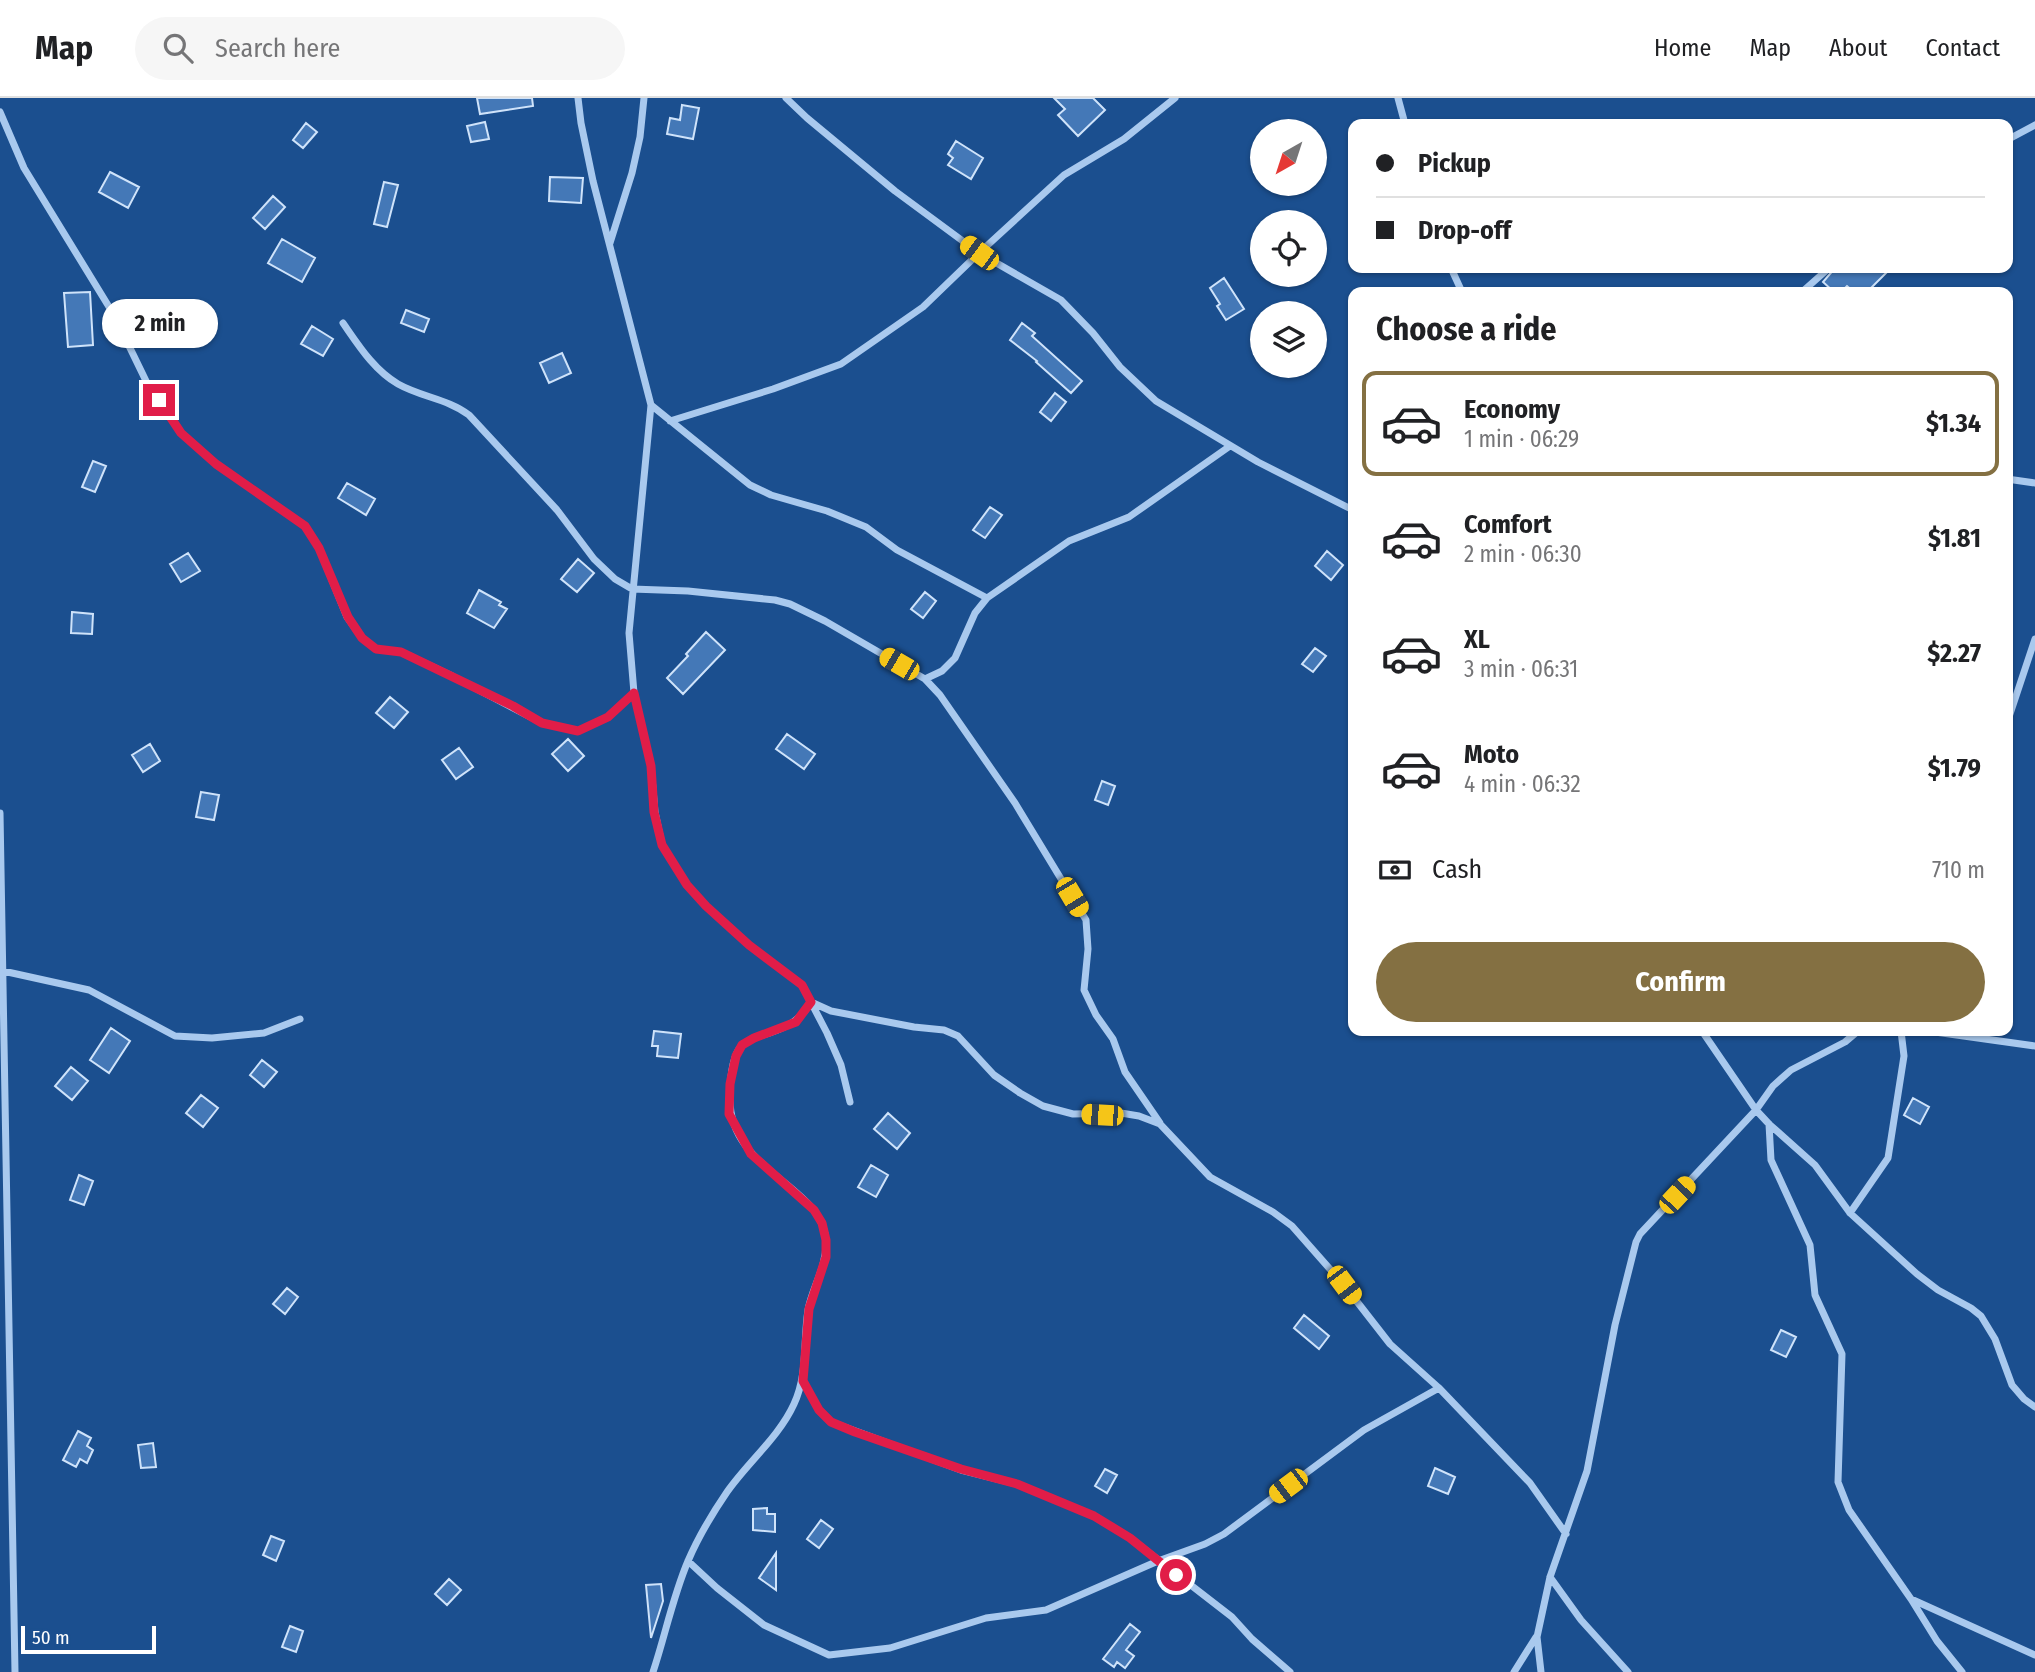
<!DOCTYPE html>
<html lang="en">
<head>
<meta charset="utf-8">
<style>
  :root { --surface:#fff; --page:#f6f6f6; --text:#202124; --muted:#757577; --line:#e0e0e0; --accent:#847042 }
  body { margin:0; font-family:"Fira Sans Condensed",sans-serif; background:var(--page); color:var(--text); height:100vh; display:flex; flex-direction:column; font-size:26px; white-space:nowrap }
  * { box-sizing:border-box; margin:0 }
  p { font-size:23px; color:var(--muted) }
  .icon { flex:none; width:38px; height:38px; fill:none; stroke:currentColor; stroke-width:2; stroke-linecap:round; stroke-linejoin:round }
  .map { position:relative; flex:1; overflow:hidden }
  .sheet { position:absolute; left:1348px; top:189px; width:665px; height:749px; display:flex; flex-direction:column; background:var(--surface); border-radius:14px; box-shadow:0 2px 5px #0004 }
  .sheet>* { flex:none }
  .hud { position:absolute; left:1348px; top:21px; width:665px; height:154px; border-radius:14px; box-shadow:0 2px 5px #0004; display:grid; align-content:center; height:154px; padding:0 28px; background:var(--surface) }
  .needle { width:46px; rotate:219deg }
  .fabs { position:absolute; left:1250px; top:21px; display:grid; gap:14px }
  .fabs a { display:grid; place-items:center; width:77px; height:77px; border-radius:50%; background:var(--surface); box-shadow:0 2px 5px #0004; font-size:35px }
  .scale { position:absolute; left:21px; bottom:18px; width:135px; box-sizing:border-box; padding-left:7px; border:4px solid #fff; border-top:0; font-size:19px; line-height:24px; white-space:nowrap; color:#fff; -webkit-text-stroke:5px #1b4f8f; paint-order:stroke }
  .end { position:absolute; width:32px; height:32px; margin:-16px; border:9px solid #e11d48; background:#fff; box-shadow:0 0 0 4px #fff }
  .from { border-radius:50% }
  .bubble { position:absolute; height:49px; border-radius:24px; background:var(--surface); box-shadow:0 2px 5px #0004; font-size:23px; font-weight:700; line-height:49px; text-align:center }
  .car { position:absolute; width:21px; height:42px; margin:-21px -10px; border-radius:9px; box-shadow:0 0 5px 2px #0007; background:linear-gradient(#f5c518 24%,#345 0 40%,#f5c518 0 76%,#345 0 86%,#f5c518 0) }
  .hud b { display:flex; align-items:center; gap:24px; height:66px; font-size:26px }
  .hud b+b { border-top:2px solid var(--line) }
  .hud i { width:18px; height:18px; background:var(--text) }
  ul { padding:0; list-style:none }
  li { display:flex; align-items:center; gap:21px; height:105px; margin:0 14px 10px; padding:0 14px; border:4px solid transparent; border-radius:14px }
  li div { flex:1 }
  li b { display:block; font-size:26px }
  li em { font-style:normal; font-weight:700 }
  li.current { border-color:var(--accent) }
  li>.icon { width:63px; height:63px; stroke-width:1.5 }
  h2 { padding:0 28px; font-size:32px; line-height:84px }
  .pay { display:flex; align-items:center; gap:18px; height:77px; padding:0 28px; font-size:26px }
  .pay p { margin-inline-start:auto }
  .primary-button { display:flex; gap:14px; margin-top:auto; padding:14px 28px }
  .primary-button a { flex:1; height:80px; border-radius:42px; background:var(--accent); color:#fff; font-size:28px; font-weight:700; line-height:80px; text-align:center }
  header { display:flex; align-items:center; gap:42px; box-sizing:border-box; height:98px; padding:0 35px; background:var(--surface); border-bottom:2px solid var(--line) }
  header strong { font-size:33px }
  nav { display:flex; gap:38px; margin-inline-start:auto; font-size:24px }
  .search { width:490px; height:63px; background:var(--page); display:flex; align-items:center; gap:18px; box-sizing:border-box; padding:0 24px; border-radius:38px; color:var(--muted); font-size:26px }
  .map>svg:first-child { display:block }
</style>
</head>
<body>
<header>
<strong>Map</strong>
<div class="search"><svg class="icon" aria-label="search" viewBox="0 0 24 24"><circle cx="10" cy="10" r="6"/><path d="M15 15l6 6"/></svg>Search here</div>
<nav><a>Home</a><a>Map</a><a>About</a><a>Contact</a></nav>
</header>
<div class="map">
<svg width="2035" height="1574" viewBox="0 0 2035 1574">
  <rect width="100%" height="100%" fill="#1b4f8f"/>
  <path fill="#4478b7" stroke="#cfe3fa" stroke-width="2" d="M477,0H532L533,8L480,16Z
    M1054,0H1093L1105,12L1078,38L1058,17L1065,11Z
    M682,7L699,10L693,41L667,36L670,20L680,22Z
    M485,24L489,41L471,44L467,28Z
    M306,25L317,34L303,50L293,42Z
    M956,43L983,60L971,81L948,67L953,60L948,56Z
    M110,74L139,89L128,110L99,94Z
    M550,79L583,80L581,105L549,103Z
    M384,84L398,87L387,129L374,126Z
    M273,98L285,109L265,131L253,120Z
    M282,141L315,160L302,184L268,165Z
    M1835,170H1891L1867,194H1854L1847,188L1841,194H1834L1823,184Z
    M1224,180L1244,211L1226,222L1217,208L1220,206L1210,190Z
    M90,194L93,247L68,249L64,195Z
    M406,212L429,221L424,234L401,225Z
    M1022,225L1035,235L1032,238L1082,283L1071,295L1036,264L1037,263L1010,242Z
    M312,228L333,241L323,258L301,246Z
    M562,255L571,275L549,285L540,265Z
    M1055,295L1066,304L1051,323L1040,314Z
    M93,363L106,368L95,394L82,389Z
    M347,385L375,401L366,417L338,400Z
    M990,409L1002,417L985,440L973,432Z
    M1327,453L1343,467L1331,482L1315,468Z
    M188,455L200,473L181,484L170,466Z
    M578,461L594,475L577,494L561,481Z
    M479,492L501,504L499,507L507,511L494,530L467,515Z
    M925,494L936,503L923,520L911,511Z
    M72,514L93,516L92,536L71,535Z
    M706,534L725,552L683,596L667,580L688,558L686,556Z
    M1315,550L1326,558L1313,574L1302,566Z
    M390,599L408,614L394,630L376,615Z
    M787,636L815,656L804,671L776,651Z
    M568,641L584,658L568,673L552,656Z
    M150,646L160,663L143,674L132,657Z
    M459,650L473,669L456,681L442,662Z
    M1102,683L1115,688L1108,707L1095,702Z
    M201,694L219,697L214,722L196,719Z
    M111,930L130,943L109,975L90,962Z
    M654,933L681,936L678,960L657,958L658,948H652Z
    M262,962L277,974L264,989L250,977Z
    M71,969L88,983L72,1002L55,988Z
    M201,997L218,1010L203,1029L186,1015Z
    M1913,1000L1929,1009L1920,1026L1904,1017Z
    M888,1015L910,1035L897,1051L874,1031Z
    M871,1067L888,1077L876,1099L858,1089Z
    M79,1077L93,1083L84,1107L70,1102Z
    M287,1190L298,1199L285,1216L273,1206Z
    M1304,1217L1329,1238L1319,1251L1294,1230Z
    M1781,1232L1796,1239L1786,1259L1771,1252Z
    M78,1333L91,1340L87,1348L93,1352L87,1365L80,1361L76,1369L63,1362Z
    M153,1345L156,1369L141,1370L138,1347Z
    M1435,1370L1455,1379L1448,1396L1428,1388Z
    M1105,1371L1117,1377L1107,1395L1095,1388Z
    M767,1410V1416H775V1434L753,1432V1411Z
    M821,1422L833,1431L819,1450L807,1441Z
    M271,1438L284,1443L276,1463L263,1457Z
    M776,1455V1492L759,1480Z
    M449,1481L461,1492L447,1507L435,1496Z
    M661,1486L663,1503L651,1540L646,1487Z
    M1130,1526L1140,1534L1126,1552L1134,1558L1125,1570L1117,1564L1114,1569L1103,1561Z
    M290,1528L303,1533L296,1554L282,1549Z"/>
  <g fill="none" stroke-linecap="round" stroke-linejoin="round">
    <path stroke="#a9c9ee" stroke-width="7" d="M578,0L581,25L593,83L651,307L629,535L634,595L651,668L655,714L662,747L687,787L706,808L749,847L802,887L827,935L841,967L850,1004
      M786,0L807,20L895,93L979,155L1061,202L1093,235L1120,269L1156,303L1258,364L1353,412
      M1398,0L1405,26
      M0,14L24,70L114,217L147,285L181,335L216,366L305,428L319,450L347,519L362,540L376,551L401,554L452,578L542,625L578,633L608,619L634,595
      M2007,42L2035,27
      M610,145L632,75L640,39L644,0
      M1451,170L1462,194
      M1802,194L1829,170
      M343,225C359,248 374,272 398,286C421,299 448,301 469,317L557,412L594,461L615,481L632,491L688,493L775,502L790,506L825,523L925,581L940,597L1015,705L1086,822L1088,851L1084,892L1096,917L1113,941L1125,974L1160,1025
      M651,307L750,387L771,397L827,413L866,429L897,452L987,500
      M670,323L773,291L841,266L923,209L979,155L1064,77L1124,41L1175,0
      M2007,381L2035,385
      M925,581L942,573L955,560L975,515L987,500L1069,443L1129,419L1230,348
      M2007,625L2035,541
      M0,715L15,1574
      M3,873L89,892L175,938L212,940L264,935L300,921
      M1702,933L1756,1012L1769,1026L1815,1067L1850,1115L1917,1176L1938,1192L1971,1210L1981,1218L1995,1241L2012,1287L2024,1301L2035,1309
      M1928,933L2035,948
      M1769,1026L1771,1062L1810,1147L1815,1197L1842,1256L1838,1384L1849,1412L1911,1501L1937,1543L1962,1574
      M1850,1115L1888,1060L1904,958L1901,933
      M803,1284L819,1312L831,1324L961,1372L1017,1386L1094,1418L1130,1440L1232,1519L1252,1541L1290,1574
      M688,1463L717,1490L764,1527L829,1557L890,1550L986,1520L1046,1512L1158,1463L1205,1446L1224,1436L1364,1332L1439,1290
      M1550,1479L1581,1522L1628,1574
      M1911,1501L2035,1557
      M653,1574C665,1538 673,1498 688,1463C697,1442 714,1413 727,1394C748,1364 779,1339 794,1306C808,1276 803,1244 808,1212C812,1190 826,1170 826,1146C827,1087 727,1075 730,998C730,984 731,959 742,947C746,943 755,940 760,938C783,931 799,925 811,904L831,913L914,929L944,932L958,938L994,977L1020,995L1043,1008L1073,1016L1121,1015L1139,1018L1160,1026L1210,1079L1273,1114L1292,1128L1344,1187L1390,1246L1439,1290L1530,1385L1566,1436
      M1514,1574L1536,1539
      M1541,1574L1537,1539L1550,1479L1587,1373L1615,1227L1636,1144L1640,1136L1756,1012L1773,988L1791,972L1845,944L1858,933"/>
  </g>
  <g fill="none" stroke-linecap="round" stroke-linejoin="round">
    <path stroke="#e11d48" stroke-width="9" d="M159,302L181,335L216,366L305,428L319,450L348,519L362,540L376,551L401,554L513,608L542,625L578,633L608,619L634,595L651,668L654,714L662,747L687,787L706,808L749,847L802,887L811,904L796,924L754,940L742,947L736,958L730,986L729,1016L751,1056L814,1112L822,1125L826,1142V1159L809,1211L803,1283L819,1312L831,1324L855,1334L961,1371L1017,1386L1094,1418L1130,1440L1176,1477"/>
  </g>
</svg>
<div class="fabs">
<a><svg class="needle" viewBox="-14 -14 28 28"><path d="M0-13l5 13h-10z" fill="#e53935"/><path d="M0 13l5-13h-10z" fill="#757577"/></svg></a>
<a><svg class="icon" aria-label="locate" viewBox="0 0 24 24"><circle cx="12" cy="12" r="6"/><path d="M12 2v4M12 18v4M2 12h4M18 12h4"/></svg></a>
<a><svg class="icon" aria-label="layers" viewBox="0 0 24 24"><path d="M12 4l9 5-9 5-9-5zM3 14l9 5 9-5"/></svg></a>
</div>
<div class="scale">50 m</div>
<i class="end from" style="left:1176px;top:1477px"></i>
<i class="end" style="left:159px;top:302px"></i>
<div class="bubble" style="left:102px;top:201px;width:116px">2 min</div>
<i class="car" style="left:979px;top:155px;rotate:306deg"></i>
<i class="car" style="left:899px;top:566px;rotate:300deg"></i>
<i class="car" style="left:1072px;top:799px;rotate:149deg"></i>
<i class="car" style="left:1102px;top:1017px;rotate:273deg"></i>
<i class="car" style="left:1677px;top:1097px;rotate:43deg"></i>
<i class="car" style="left:1344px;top:1187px;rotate:143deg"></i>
<i class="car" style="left:1288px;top:1388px;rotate:233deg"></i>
<div class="hud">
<b><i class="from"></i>Pickup</b>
<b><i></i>Drop-off</b>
</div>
<section class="sheet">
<h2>Choose a ride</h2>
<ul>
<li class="current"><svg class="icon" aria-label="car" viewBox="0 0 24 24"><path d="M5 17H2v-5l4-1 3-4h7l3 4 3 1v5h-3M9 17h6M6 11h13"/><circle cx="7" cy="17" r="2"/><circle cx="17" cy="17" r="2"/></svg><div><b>Economy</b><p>1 min · 06:29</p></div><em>$1.34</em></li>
<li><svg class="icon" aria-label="car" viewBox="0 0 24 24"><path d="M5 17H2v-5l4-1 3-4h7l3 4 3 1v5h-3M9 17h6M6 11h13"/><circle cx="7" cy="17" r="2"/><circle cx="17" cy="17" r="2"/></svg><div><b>Comfort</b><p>2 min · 06:30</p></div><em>$1.81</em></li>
<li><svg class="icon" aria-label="car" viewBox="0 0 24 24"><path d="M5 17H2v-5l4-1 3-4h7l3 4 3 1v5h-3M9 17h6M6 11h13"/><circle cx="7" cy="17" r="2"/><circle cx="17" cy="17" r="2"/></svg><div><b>XL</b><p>3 min · 06:31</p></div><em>$2.27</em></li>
<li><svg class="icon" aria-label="car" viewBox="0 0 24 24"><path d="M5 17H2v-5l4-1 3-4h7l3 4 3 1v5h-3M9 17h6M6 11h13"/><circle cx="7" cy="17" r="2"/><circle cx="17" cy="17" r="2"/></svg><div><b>Moto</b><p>4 min · 06:32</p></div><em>$1.79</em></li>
</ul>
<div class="pay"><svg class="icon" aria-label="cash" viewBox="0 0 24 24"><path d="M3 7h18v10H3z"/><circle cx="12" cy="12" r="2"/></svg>Cash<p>710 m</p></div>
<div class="primary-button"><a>Confirm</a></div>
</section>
</div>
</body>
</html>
